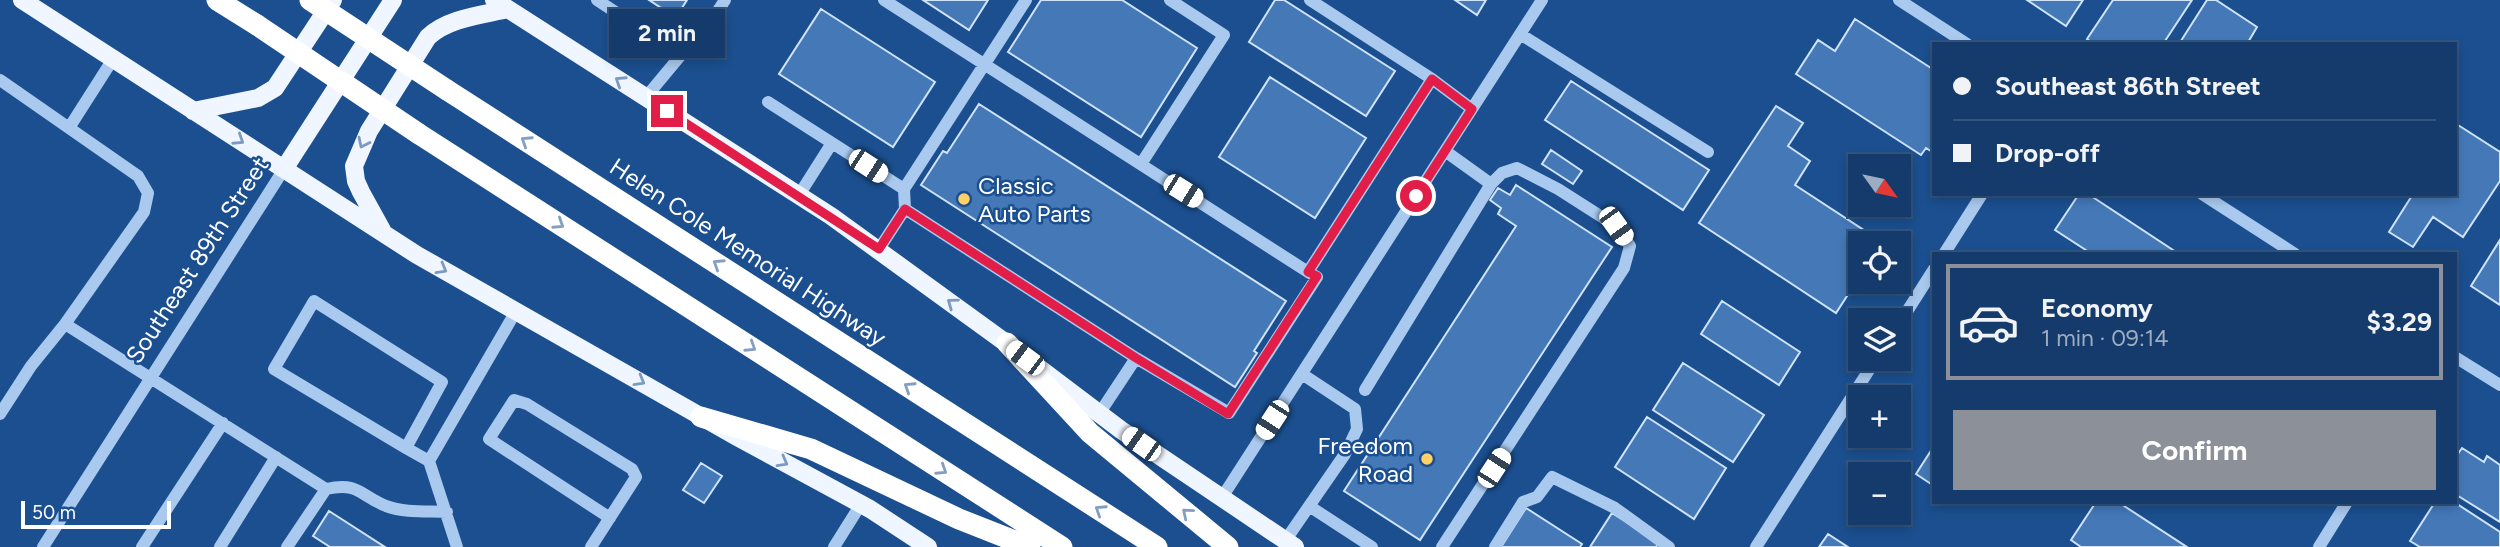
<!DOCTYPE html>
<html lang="en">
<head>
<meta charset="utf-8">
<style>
  :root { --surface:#143b6b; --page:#1d4271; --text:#f1f3f6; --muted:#9dadc1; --line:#33557e; --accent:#8c9099 }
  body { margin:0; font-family:Figtree,sans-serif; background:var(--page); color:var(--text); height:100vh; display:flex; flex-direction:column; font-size:26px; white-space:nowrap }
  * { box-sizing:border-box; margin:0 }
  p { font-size:23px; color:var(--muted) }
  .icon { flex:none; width:38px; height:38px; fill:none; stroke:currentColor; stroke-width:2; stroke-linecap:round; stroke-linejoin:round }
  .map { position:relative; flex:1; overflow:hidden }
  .sheet { position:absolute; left:1932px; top:252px; width:525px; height:252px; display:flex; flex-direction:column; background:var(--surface); border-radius:0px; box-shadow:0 4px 10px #0003,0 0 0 2px var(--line) }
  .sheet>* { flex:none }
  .hud { position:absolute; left:1932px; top:42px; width:525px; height:154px; border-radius:0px; box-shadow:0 4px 10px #0003,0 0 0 2px var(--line); display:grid; align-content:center; height:154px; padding:0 21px; background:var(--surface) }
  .needle { width:46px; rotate:123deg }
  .controls { position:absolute; left:1848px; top:154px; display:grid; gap:14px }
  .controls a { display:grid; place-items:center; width:63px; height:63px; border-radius:0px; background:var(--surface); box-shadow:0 4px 10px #0003,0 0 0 2px var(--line); font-size:35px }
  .scale { position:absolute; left:21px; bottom:18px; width:150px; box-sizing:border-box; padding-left:7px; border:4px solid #fff; border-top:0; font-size:19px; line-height:24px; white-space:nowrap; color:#fff; -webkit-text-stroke:5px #1b4f8f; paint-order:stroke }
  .end { position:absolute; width:32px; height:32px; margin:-16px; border:9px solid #e11d48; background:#fff; box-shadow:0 0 0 4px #fff }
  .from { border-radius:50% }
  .bubble { position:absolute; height:49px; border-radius:0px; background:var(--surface); box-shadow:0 4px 10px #0003,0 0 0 2px var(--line); font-size:23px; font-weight:700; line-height:49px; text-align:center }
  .car { position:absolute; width:21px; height:42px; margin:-21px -10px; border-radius:9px; box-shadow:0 0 5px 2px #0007; background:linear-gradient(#fff 24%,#345 0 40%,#fff 0 76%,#345 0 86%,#fff 0) }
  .hud b { display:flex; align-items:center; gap:24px; height:66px; font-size:26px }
  .hud b+b { border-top:2px solid var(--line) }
  .hud i { width:18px; height:18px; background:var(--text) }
  ul { padding:12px 0 0; list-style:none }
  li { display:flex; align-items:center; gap:21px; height:116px; margin:0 14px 10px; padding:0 7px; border:4px solid transparent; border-radius:0px }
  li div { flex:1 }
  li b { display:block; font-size:26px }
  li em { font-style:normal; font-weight:700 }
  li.active { border-color:var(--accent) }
  li>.icon { width:63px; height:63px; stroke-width:1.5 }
  .primary-button { display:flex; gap:14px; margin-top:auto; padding:14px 21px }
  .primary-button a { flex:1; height:80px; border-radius:0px; background:var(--accent); color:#fff; font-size:28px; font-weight:700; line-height:80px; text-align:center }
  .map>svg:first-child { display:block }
</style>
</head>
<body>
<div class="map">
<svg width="2500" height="547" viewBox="0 0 2500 547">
  <rect width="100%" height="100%" fill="#1b4f8f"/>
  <path fill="#4478b7" stroke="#cfe3fa" stroke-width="2" d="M649,0H687L678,14L671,9L669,13Z
    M923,0H988L969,30Z
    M1041,0H1122L1197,48L1141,137L1008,52Z
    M1275,0H1284L1395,71L1366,116L1249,42Z
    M1455,0H1486L1477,15Z
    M2027,0H2083L2066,26Z
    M2113,0H2192L2163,44H2094L2087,39Z
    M2207,0H2216L2257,27L2247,44H2179Z
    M821,9L935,82L893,147L779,74Z
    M1855,19L1934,70V153L1926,148L1921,155L1796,74L1818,40L1835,51Z
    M1270,77L1366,138L1315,218L1219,157Z
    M1571,81L1709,170L1683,210L1545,120Z
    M979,104L1286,301L1254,351L1257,353L1235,387L921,185L943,151L947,153Z
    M1776,106L1803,123L1788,146L1810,161L1795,185L1882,242L1860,243V276L1836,313L1699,223Z
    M2458,125L2500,152V181L2463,237L2433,217L2413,247L2389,232L2413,194H2455V130Z
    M1551,150L1582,171L1573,184L1542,164Z
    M1516,185L1612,247L1420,540L1344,491L1516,226L1498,214L1501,208L1490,200L1498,188L1510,195Z
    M2079,194H2088L2179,254H2092L2055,230Z
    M2500,240V305L2471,286Z
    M1722,301L1800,352L1779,385L1701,334Z
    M1683,363L1764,415L1733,462L1653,410Z
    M1647,417L1726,468L1694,519L1615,467Z
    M1934,446V486L1916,474Z
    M2462,448L2484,462L2487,456L2500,465V522L2455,494V458Z
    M701,463L722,476L704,503L683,490Z
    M2096,502H2118L2187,547H2081L2071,540Z
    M2435,502H2454L2500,532V547H2420L2410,541Z
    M1526,508L1582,544L1580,547H1501Z
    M329,511L385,547H330L313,536Z
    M1612,513L1659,543L1656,547H1590Z
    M1828,534L1848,547H1819Z"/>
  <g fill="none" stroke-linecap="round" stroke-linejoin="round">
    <path stroke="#a9c9ee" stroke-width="12" d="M597,0L681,55
      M884,0C1025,90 1167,181 1308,272L1317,277L1229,413L1136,358L905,209L904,189L1026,0
      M1310,0L1432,79L1472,109
      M1899,0L1967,44
      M1520,34L1708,152
      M0,80L138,176L148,193L144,212L65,324L31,366L0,414
      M646,97L681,55L702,35L725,0
      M768,102L904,189
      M69,128L113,59
      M1445,151L1491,184
      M1141,164L1224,35L1170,0
      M2202,194L2295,254
      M799,195L832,143
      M879,249L905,209
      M1944,254L1982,194
      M1308,272L1432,79
      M65,324L326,489C359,482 359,495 386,506C405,513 427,511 447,512
      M1899,324L1934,269
      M2455,357L2500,385
      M1365,390L1491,184L1502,173L1517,168L1558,189L1616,226L1630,246L1624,268L1442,547
      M1099,414L1136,358
      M406,448L274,369L314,301L442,382L406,448L429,461
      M1221,499L1542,0
      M1309,506L1372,547
      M1285,541L1345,454L1357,429L1355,409L1302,374
      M43,547L284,169
      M142,547L223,423
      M220,547L276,457
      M287,547L326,489
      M457,547L429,461L516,311
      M591,547L636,477L632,469L527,404L514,400L489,439L610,518
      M834,547L861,504
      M1495,547L1523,502L1537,497L1552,477L1615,508L1669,547
      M1756,547L1876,359
      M2319,547L2347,502"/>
    <path stroke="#f0f6ff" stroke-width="18" d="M22,0L417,255L737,437L870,509L928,547
      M494,0L831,216L1017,351
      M193,111L258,98L275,88L333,0
      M284,169L393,0
      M382,230L361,192L356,181L354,166L369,131L428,37C448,18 482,15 508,9
      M1039,368L1121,430L1295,547"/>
    <path stroke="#fff" stroke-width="21" d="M217,0L257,25
      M447,90L1157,547
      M419,134L1062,547
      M1007,343L1090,433L1228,547
      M701,417L811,449L959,519L1030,547"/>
    <path stroke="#fff" stroke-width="21" d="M310,0L447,90
      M257,25L419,134"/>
  </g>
  <defs><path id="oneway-chevron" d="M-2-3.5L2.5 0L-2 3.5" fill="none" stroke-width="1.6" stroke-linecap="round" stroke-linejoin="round" transform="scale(1.75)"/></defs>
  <g stroke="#7b9ac1">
    <use href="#oneway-chevron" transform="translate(620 81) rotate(-147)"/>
    <use href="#oneway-chevron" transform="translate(239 140) rotate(33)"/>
    <use href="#oneway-chevron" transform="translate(363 143) rotate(116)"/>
    <use href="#oneway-chevron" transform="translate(442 269) rotate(30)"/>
    <use href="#oneway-chevron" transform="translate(952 303) rotate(-144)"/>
    <use href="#oneway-chevron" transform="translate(640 381) rotate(30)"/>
    <use href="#oneway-chevron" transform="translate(783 462) rotate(29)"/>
  </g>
  <g stroke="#829ec1">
    <use href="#oneway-chevron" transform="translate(526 141) rotate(-147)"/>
    <use href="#oneway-chevron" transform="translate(559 224) rotate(33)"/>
    <use href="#oneway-chevron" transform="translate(718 264) rotate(-147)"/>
    <use href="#oneway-chevron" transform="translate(751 347) rotate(33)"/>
    <use href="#oneway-chevron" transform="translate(909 387) rotate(-147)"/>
    <use href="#oneway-chevron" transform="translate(942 470) rotate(33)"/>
    <use href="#oneway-chevron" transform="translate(1100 510) rotate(-147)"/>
    <use href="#oneway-chevron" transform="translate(1187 513) rotate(-140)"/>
  </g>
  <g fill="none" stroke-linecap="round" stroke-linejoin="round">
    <path stroke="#e11d48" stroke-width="9" d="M667,111L879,249L905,209L1136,358L1228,414L1317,276L1308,272L1432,79L1472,109L1416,196"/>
  </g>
  <g fill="#ffd166" stroke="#1b4f8f" stroke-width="2.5">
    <circle cx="964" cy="199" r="7"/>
    <circle cx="1427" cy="459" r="7"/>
  </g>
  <g text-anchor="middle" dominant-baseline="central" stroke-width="5" stroke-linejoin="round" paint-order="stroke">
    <g font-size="24" fill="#fff" stroke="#1b4f8f" text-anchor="start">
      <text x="978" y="185">Classic<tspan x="978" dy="28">Auto Parts</tspan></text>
      <text x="1413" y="445" text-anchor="end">Freedom<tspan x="1413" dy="28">Road</tspan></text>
    </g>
    <g font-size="24" fill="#fff" stroke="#1b4f8f">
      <text transform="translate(748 252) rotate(33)">Helen Cole Memorial Highway</text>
      <text transform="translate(197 260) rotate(-57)">Southeast 89th Street</text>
    </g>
  </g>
</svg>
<div class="controls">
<a><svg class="needle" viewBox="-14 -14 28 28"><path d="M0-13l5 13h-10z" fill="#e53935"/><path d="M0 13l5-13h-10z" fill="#9dadc1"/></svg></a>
<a><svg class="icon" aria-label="locate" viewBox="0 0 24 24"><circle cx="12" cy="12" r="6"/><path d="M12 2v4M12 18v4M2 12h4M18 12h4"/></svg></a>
<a><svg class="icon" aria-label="layers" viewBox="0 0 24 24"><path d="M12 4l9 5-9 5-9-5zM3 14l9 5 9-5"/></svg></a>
<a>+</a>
<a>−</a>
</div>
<div class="scale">50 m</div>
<i class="end from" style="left:1416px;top:196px"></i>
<i class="end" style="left:667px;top:111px"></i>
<div class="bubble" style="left:609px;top:9px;width:116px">2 min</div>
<i class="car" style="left:868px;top:166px;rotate:123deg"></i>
<i class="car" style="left:1183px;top:191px;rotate:122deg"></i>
<i class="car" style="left:1616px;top:226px;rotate:144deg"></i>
<i class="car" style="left:1025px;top:358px;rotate:307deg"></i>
<i class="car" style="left:1272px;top:420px;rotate:213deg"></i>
<i class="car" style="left:1141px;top:444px;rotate:305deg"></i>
<i class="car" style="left:1494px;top:468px;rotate:33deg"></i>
<div class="hud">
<b><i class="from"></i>Southeast 86th Street</b>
<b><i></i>Drop-off</b>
</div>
<section class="sheet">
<ul>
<li class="active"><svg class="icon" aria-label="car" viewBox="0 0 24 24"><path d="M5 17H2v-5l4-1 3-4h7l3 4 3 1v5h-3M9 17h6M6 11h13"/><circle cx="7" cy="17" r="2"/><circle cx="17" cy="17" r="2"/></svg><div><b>Economy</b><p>1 min · 09:14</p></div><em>$3.29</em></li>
</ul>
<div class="primary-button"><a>Confirm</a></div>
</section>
</div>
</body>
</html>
